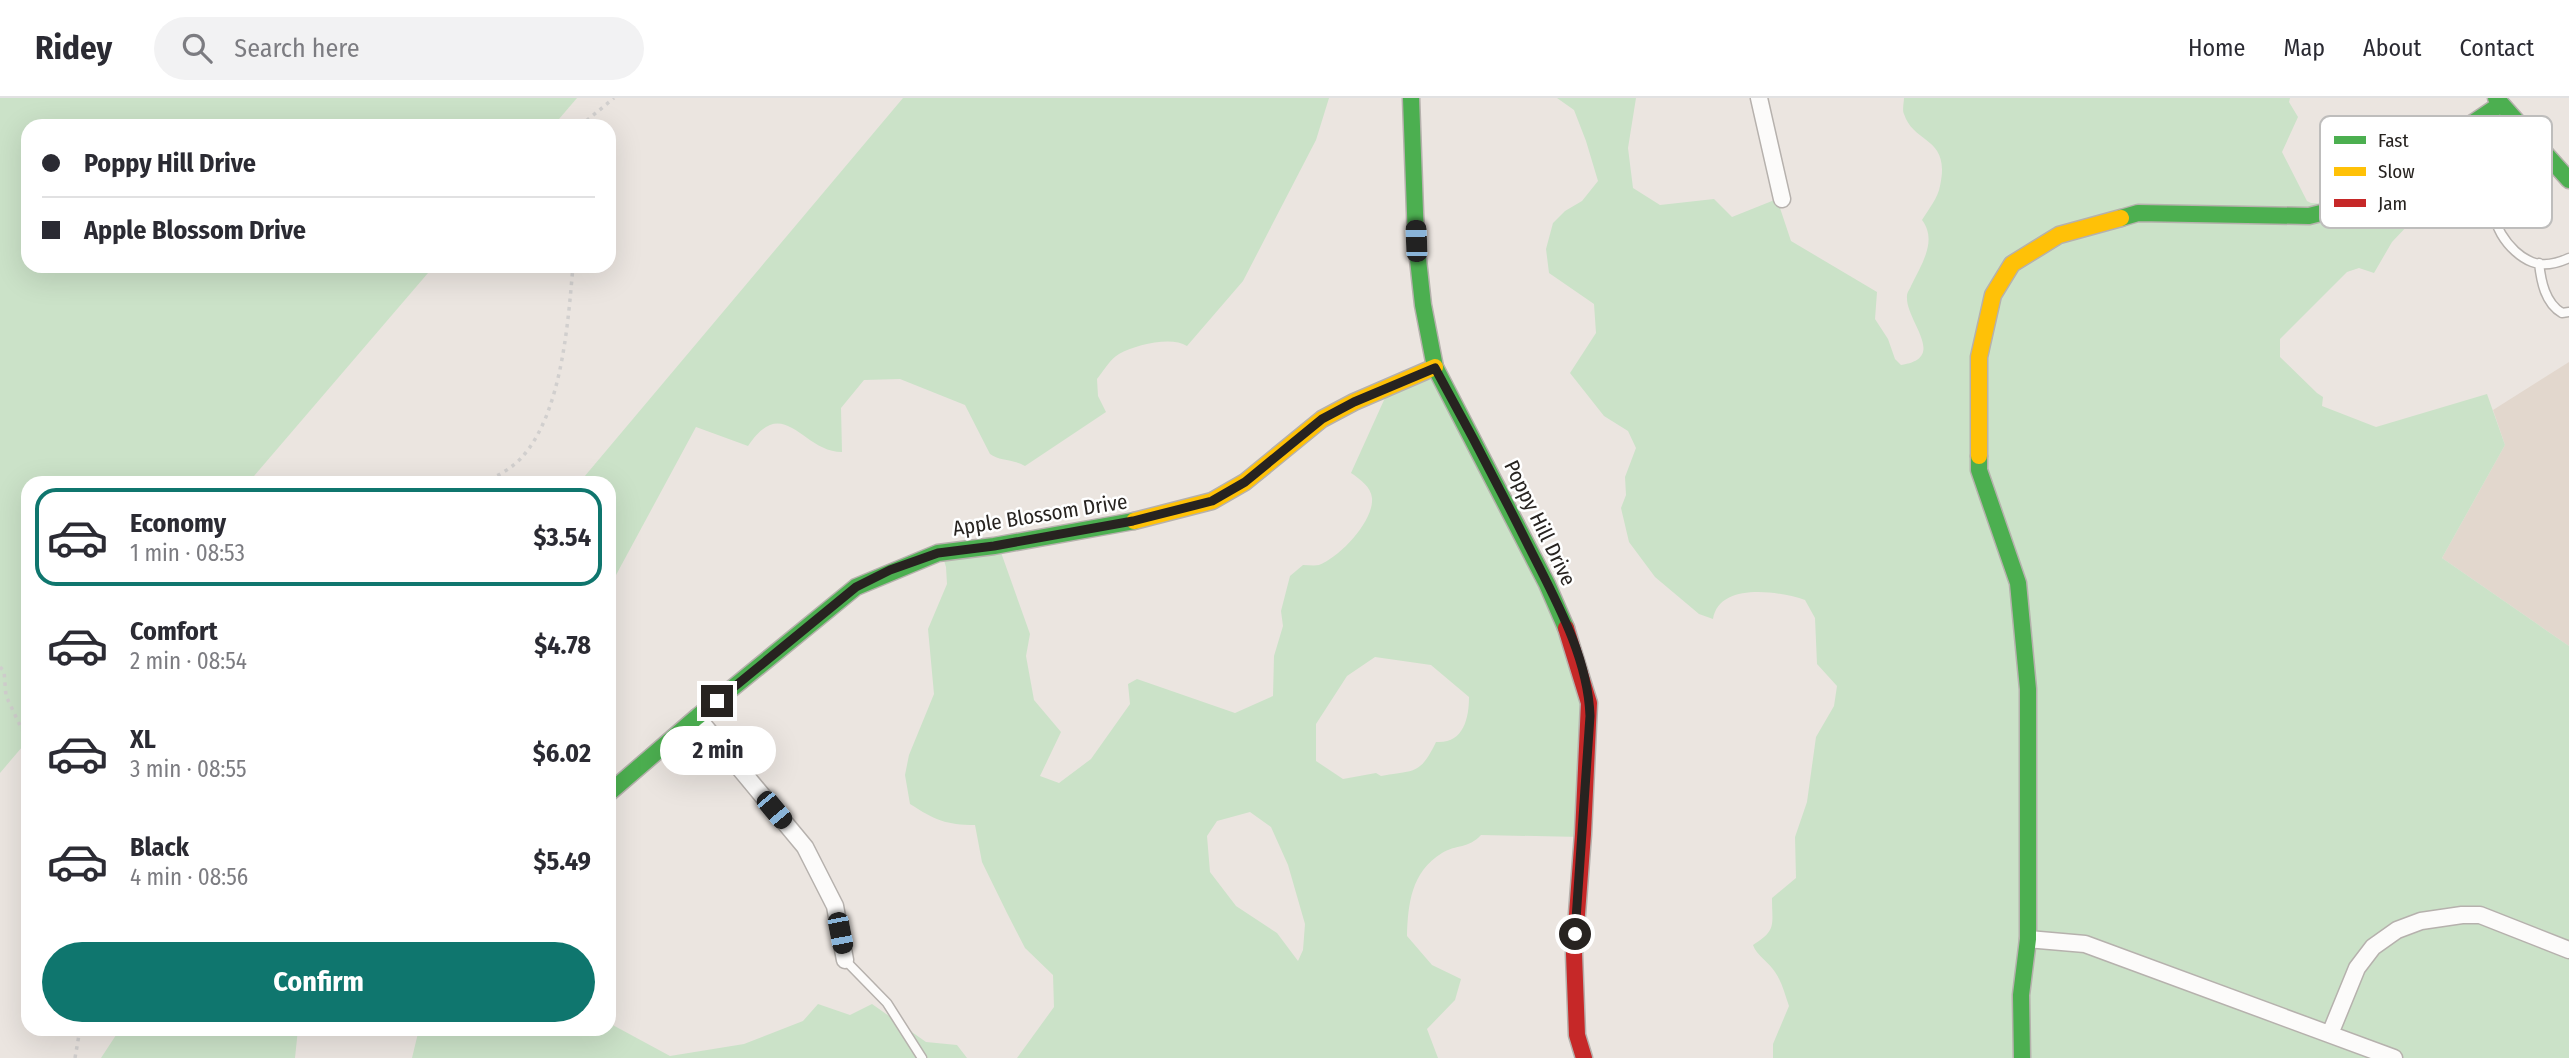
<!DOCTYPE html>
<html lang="en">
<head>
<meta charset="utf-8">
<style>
  :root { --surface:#fff; --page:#f2f2f3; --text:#2b2b33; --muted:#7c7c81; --line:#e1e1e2; --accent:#0f766e }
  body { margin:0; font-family:"Fira Sans Condensed",sans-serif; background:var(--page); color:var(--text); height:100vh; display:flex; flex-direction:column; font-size:26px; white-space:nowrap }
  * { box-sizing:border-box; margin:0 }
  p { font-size:23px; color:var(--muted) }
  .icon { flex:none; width:38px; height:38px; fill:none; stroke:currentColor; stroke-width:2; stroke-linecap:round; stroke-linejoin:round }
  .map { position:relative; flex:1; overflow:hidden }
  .drawer { position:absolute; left:21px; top:378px; width:595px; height:560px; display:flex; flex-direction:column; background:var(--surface); border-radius:21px; box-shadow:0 7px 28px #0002 }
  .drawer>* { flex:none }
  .top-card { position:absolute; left:21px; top:21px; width:595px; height:154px; border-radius:21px; box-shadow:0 7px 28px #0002; display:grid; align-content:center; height:154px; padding:0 21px; background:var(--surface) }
  .end { position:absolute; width:32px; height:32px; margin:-16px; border:9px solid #272320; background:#fff; box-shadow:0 0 0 4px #fff }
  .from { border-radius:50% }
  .bubble { position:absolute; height:49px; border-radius:24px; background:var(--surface); box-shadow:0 7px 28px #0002; font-size:23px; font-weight:700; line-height:49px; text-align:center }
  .car { position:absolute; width:21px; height:42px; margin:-21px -10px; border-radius:9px; box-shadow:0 0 5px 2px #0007; background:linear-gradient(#222 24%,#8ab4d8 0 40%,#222 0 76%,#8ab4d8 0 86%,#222 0) }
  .top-card b { display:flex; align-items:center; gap:24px; height:66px; font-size:26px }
  .top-card b+b { border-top:2px solid var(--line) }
  .top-card i { width:18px; height:18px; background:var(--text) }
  ul { padding:12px 0 0; list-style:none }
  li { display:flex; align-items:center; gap:21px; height:98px; margin:0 14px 10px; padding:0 7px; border:4px solid transparent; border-radius:21px }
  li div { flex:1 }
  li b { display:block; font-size:26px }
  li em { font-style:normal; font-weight:700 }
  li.active { border-color:var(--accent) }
  li>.icon { width:63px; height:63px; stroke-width:1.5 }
  .action { display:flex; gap:14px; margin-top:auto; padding:14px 21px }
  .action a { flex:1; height:80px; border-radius:42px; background:var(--accent); color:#fff; font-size:28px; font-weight:700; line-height:80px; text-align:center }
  header { display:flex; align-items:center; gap:42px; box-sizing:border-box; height:98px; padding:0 35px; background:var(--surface); border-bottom:2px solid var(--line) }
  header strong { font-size:33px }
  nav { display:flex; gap:38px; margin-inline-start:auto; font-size:24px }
  .search { width:490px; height:63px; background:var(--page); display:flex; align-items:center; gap:18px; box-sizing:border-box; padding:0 24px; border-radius:38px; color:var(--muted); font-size:26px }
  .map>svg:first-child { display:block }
</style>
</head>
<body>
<header>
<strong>Ridey</strong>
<div class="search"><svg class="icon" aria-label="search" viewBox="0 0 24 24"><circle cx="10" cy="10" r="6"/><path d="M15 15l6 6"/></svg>Search here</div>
<nav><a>Home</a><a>Map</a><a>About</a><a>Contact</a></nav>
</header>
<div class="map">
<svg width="2569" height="960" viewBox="0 0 2569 960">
  <rect width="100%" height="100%" fill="#ebe5e0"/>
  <path fill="#e2d7cd" d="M2569,264V548L2442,460L2505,347L2493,312Z"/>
  <path fill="#cbe2c8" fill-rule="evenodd" d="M0,0H577L553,28H28V168H434L248,385H28V642L0,675Z
    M903,0H1329L1316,42L1243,183L1187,248C1171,238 1136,247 1119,256C1110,261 1103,274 1097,281L1098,298L1106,314L1025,368C1013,361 999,363 990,356L965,307L900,281L864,282L841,310L842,354C802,354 784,294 748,348L696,329L609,490V385H579Z
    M1557,0H1636L1628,50L1633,90L1660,107L1714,101L1732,119L1777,101L1791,143L1877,194L1875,221L1888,241L1895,261L1901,267C1949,260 1905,223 1907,198C1907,194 1910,191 1911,188C1921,167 1938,143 1922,122C1928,112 1938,100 1940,88C1951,38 1914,47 1904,16C1902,12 1904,4 1904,0H2290L2289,4L2298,19L2282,54L2307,103L2311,105L2372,109L2410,125L2392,144L2374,175L2359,170L2347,174L2280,241V259L2317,295L2323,299L2322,308L2376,329L2487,296L2505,347L2442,460L2569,548V960H1773V946L1789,908C1785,897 1782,884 1775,874C1769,864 1756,857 1753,847C1777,832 1772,828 1772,800L1796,780L1795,739L1807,704L1816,639L1834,608L1837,588L1817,566L1815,520L1805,502C1779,493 1719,484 1713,521L1699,516L1655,479L1629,444L1621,410L1626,397L1625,379L1636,350L1628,333L1604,318L1570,275L1596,235L1594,206L1549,175L1546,151L1553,125L1565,113L1582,103L1598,83L1586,43L1574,12Z
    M1433,281L1568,548L1585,625L1581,739L1481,737C1468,751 1457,746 1442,755C1411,774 1408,806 1407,838L1432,867L1461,881L1455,902L1427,931L1438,960H1017L1054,909L1053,877L1025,850L1007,815L982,764L975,727C946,727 935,722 910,706L905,677L909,657L934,596L928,531L947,486L946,469L941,453L998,446L1030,536L1026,558L1034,602L1061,634L1040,678L1059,685L1091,661L1130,606L1128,586L1137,581L1235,615L1273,598L1274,558L1283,528L1281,513L1290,478L1303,467C1308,467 1314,468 1319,467C1340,459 1374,423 1372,400C1371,389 1360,381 1351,375L1389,291ZM1375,559L1431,567L1469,599C1469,621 1463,646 1436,644C1420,677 1415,672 1381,678L1376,675L1343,681L1316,663V626L1347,578ZM1250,714L1271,729L1288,767L1305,826L1303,852L1298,863L1277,835L1236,808L1210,774L1207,738L1217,723Z
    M818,906L850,917L872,906L926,944L957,947L967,960H412L419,931H609V925L670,958L744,946L803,923Z
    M120,931H298L295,960H101Z"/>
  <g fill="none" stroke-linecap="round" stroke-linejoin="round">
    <defs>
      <path id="lane" d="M2543,58C2529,68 2504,81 2497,97C2485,121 2509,155 2532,164C2544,169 2558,165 2569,160
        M2539,165C2541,183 2545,205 2562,215L2569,214
        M845,862L887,905L922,960"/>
      <path id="street" d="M1759,0L1782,101
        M697,619L805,749L835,808L845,862
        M2028,841L2085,846L2394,960
        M2330,936L2357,870L2373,849L2397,832L2421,823L2462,817H2480L2569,852"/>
      <path id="fast" d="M1411,0L1416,143L1423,207L1435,269L1547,486L1566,530
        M2496,0L2569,82
        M2121,120L2138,115L2309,118L2349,108L2501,6
        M1979,358V372L2018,485L2028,591V841L2021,897L2022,960
        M609,695L697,619L856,489L938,455L994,448L1134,423"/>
      <path id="slow" d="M1979,358V259L1993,197L2012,166L2059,137L2121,120
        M1134,423L1212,403L1245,384L1322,321L1354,304L1435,269"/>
      <path id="jam" d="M1566,530L1589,605L1583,736L1574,856L1577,937L1584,960"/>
    </defs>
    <use href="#lane" stroke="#b6b1ad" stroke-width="11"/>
    <use href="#street" stroke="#b6b1ad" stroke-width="19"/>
    <use href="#fast" stroke="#b6b1ad" stroke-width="19"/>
    <use href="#slow" stroke="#b6b1ad" stroke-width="19"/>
    <use href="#jam" stroke="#b6b1ad" stroke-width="19"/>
    <path stroke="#d1cfce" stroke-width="3.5" stroke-dasharray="3.5 5" stroke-linecap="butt" d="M580,28L614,0
      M482,385C496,379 513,370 523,358C562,313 568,225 573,168
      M0,569L4,573L6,598L28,644
      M75,960L80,931"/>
    <use href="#lane" stroke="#fcfbfa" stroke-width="8"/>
    <use href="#street" stroke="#fcfbfa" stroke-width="16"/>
    <use href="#fast" stroke="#4caf50" stroke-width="16"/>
    <use href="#slow" stroke="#ffc107" stroke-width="16"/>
    <use href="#jam" stroke="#c62828" stroke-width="16"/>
  </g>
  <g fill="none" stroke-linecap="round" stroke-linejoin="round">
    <path stroke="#272320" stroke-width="9" d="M717,603L856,489L890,472L938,455L994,448L1133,423L1212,403L1245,384L1322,321L1354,304L1435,270C1467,328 1498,387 1528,447C1554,499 1588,558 1590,618L1575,836"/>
  </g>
  <g text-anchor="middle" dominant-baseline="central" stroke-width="5" stroke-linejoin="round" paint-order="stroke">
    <g font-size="21" fill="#272320" stroke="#fff">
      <text transform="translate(1040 417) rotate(-9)">Apple Blossom Drive</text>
      <text transform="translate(1540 425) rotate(64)">Poppy Hill Drive</text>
    </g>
  </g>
  <rect x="2320" y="18" width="232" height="112" rx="10" fill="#fff" stroke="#bebdbc" stroke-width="2"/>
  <rect x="2334" y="38" width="32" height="8" fill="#4caf50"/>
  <rect x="2334" y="69" width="32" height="9" fill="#ffc107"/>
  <rect x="2334" y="101" width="32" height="8" fill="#c62828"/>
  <g font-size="19" fill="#272320">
    <text x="2378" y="49">Fast</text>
    <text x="2378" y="80">Slow</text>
    <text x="2378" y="112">Jam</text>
  </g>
</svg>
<i class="end from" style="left:1575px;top:836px"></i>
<i class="end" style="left:717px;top:603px"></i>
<div class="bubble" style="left:660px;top:628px;width:116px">2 min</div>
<i class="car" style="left:1416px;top:143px;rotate:358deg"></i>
<i class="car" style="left:774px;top:712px;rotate:140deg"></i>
<i class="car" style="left:840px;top:835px;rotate:169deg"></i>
<div class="top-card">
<b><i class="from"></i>Poppy Hill Drive</b>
<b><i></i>Apple Blossom Drive</b>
</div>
<section class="drawer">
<ul>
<li class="active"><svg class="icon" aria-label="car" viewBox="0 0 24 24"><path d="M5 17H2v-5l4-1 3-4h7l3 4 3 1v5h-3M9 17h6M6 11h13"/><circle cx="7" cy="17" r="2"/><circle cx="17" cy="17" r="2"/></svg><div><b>Economy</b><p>1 min · 08:53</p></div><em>$3.54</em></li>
<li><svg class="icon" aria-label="car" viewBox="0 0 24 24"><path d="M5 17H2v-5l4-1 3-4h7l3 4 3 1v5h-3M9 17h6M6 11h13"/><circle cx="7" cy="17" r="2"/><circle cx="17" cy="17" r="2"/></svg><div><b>Comfort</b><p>2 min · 08:54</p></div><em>$4.78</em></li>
<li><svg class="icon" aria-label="car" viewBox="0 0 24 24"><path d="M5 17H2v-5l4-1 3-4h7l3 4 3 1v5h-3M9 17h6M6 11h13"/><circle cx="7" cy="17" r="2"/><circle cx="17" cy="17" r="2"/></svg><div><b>XL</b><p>3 min · 08:55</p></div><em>$6.02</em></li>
<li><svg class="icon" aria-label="car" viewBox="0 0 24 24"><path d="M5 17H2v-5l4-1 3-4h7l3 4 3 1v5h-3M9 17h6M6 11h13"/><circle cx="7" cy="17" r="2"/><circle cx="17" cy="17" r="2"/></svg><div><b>Black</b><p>4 min · 08:56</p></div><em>$5.49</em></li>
</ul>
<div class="action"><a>Confirm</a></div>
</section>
</div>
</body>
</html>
